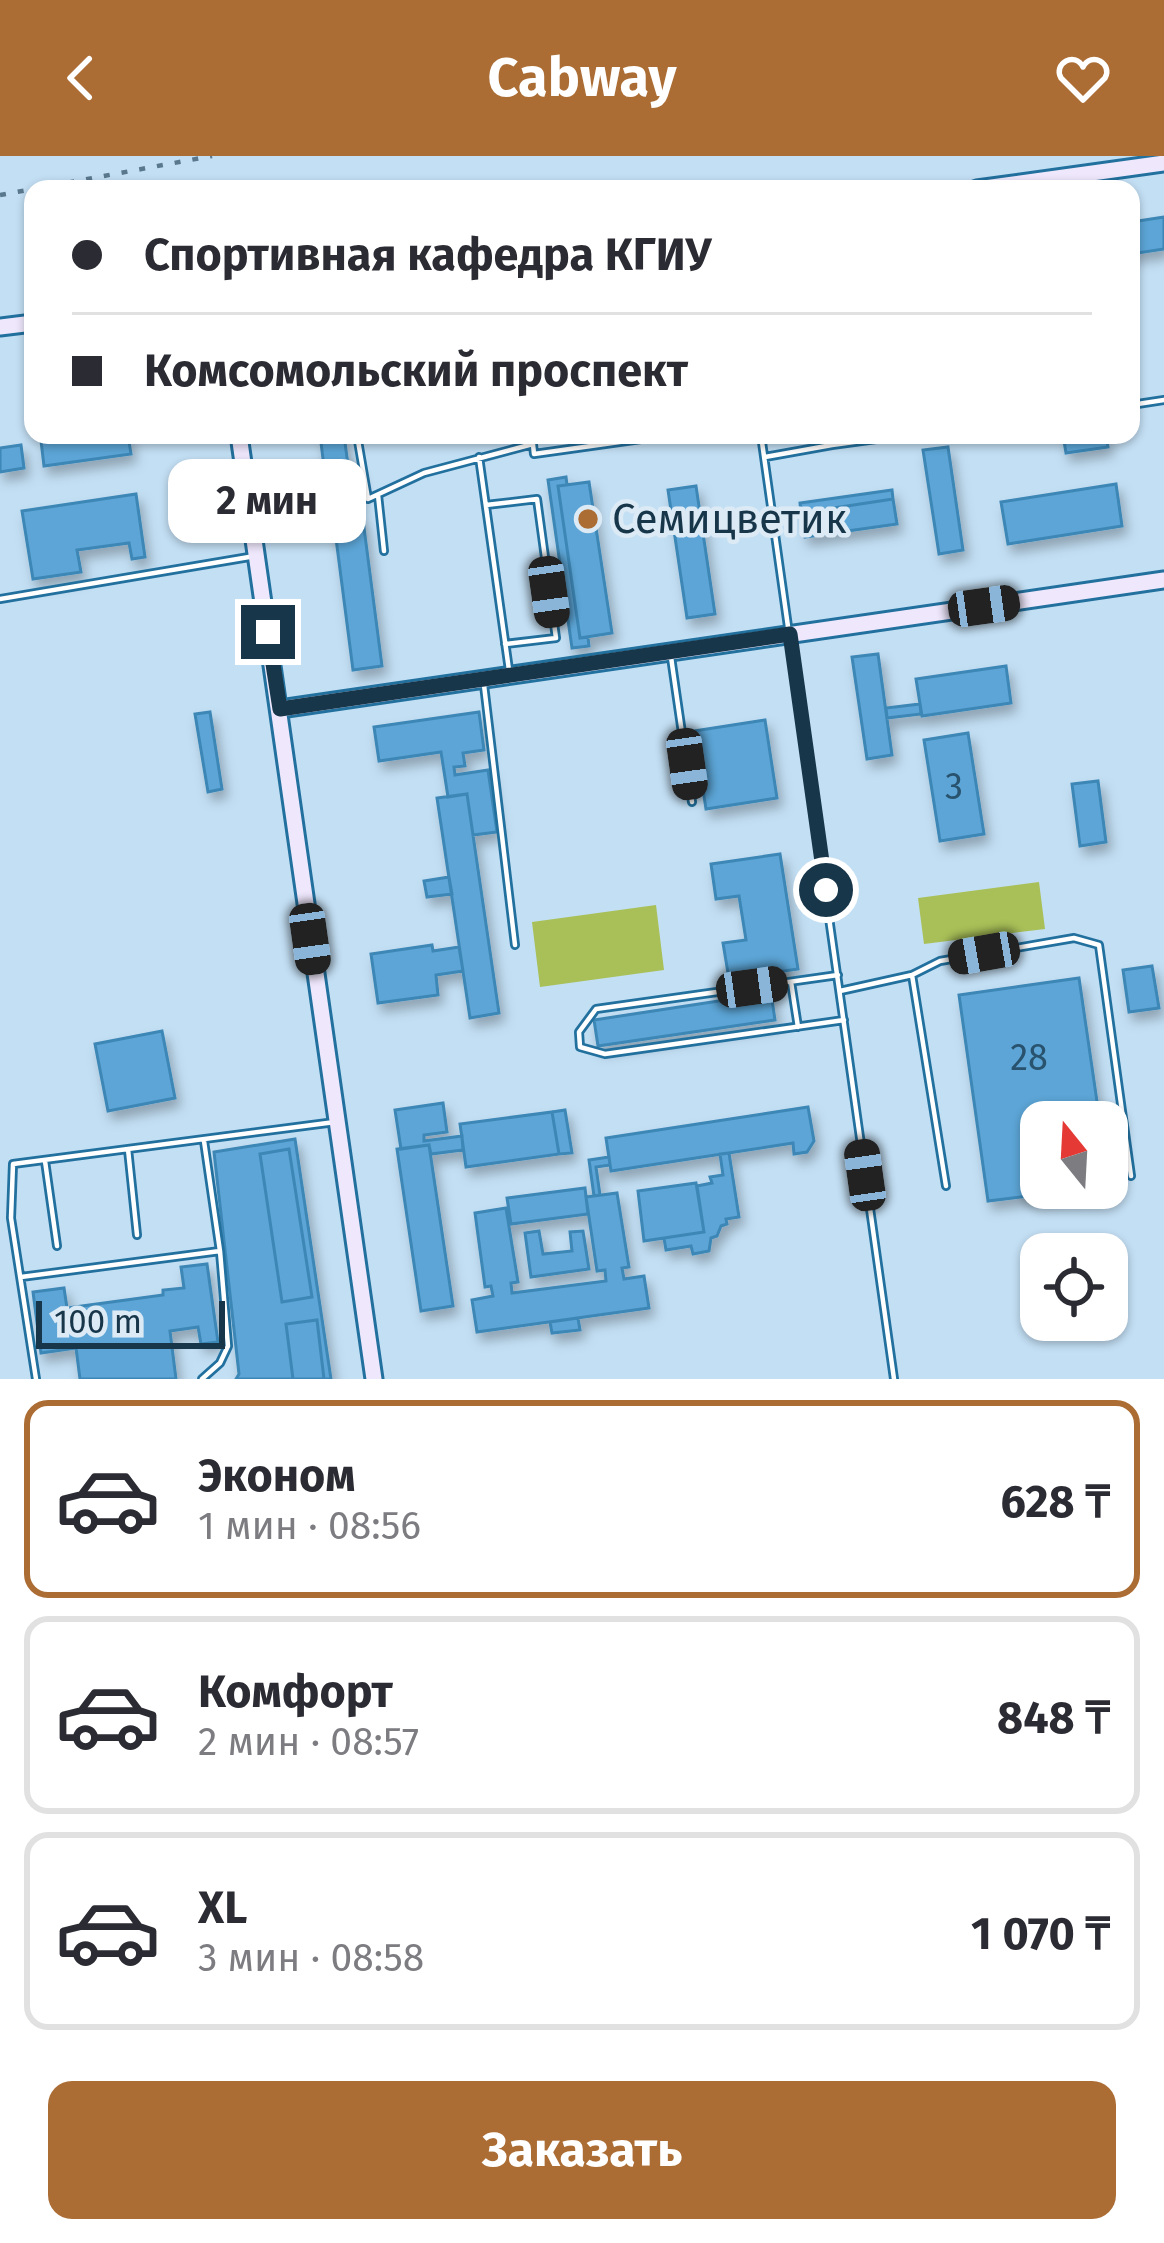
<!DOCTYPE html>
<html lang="ru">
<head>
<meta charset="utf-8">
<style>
  :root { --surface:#fff; --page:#f2f2f3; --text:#2b2b33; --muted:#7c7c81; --line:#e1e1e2; --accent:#ac6d34 }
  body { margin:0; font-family:"Fira Sans",sans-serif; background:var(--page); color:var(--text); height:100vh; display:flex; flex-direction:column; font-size:45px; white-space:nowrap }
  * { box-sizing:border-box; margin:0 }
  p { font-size:39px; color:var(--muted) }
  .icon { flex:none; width:66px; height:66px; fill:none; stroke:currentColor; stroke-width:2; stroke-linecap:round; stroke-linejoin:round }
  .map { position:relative; height:1223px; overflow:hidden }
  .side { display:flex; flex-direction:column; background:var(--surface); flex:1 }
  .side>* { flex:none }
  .hud { position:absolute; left:24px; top:24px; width:1116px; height:264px; border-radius:24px; box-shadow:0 3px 9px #0004; display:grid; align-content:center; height:264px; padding:0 48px; background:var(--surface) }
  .needle { width:78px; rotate:342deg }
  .buttons { position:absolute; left:1020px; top:945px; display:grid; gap:24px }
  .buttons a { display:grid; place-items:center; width:108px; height:108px; border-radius:24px; background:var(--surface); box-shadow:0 3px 9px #0004; font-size:60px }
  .scale { position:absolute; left:36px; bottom:30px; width:189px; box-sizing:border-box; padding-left:12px; border:6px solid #17364a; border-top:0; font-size:33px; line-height:42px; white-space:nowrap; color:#17364a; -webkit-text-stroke:9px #dceaf5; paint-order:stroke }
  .end { position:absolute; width:54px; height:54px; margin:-27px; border:15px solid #17364a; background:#fff; box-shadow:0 0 0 6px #fff }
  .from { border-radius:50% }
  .bubble { position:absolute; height:84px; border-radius:24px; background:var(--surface); box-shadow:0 3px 9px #0004; font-size:39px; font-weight:700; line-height:84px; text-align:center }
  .car { position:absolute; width:36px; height:72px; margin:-36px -18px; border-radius:15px; box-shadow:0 0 9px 3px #0007; background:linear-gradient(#222 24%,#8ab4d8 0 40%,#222 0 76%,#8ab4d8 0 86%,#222 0) }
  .hud b { display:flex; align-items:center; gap:42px; height:114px; font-size:45px }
  .hud b+b { border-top:3px solid var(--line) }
  .hud i { width:30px; height:30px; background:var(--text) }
  ul { padding:21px 0 0; list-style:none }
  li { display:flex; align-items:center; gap:36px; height:198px; margin:0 24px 18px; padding:0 24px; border:6px solid var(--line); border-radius:24px }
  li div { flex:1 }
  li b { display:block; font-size:45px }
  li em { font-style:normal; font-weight:700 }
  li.selected { border-color:var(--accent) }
  li>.icon { width:108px; height:108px; stroke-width:1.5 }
  .primary-button { display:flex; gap:24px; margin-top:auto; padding:24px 48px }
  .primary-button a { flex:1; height:138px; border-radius:24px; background:var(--accent); color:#fff; font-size:48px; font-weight:700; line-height:138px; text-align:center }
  header { display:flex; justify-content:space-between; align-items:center; height:156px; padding:0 48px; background:var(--accent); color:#fff; font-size:54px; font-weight:700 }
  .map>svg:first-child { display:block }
</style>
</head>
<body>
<header><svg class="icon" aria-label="back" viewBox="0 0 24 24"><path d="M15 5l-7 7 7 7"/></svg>Cabway<svg class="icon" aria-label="heart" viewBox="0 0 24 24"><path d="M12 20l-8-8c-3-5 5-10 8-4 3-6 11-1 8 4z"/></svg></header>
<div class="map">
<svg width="1164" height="1223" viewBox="0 0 1164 1223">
  <defs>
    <filter id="shadow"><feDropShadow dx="4.5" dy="8" stdDeviation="6" flood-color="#0004"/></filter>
  </defs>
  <rect width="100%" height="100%" fill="#c3dff4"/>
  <path fill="#a9c058" d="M1039,726L1045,773L924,788L918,742Z
    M656,749L664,814L540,831L532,766Z"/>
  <path fill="#5ca5d6" stroke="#3d87b6" stroke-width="3" filter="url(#shadow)" d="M1164,61V93L1131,98V66Z
    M87,279H128L131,298L44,310L41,285Z
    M320,279H344L353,346L329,350Z
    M1063,279H1106L1108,291L1066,297Z
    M21,289L24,312L0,316V292Z
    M948,291L963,394L939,398L923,294Z
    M566,321L567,329L558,330L580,482L588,481L589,490L572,492L548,324Z
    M589,326L612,477L580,482L558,330Z
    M1116,328L1122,370L1008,388L1001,346Z
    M696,330L715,458L687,462L668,334Z
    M892,334L893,343L801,357L800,347Z
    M136,338L145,401L132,403L129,387L77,394L81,416L33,423L22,355Z
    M893,343L897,368L805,381L801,357Z
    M363,364L382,510L353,514L334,367Z
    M878,498L892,599L867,603L852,501Z
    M1006,510L1011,547L922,560L916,523Z
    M920,548L921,558L887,562L886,552Z
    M210,556L222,633L208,636L195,558Z
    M479,556L484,594L463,597L465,610L454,611L455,619L488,614L497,676L473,679L467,638L448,641L441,596L379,605L374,571Z
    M765,564L777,642L706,653L694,575Z
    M968,577L984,678L940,685L924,584Z
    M1098,625L1106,686L1080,690L1072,628Z
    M467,638L499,857L470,862L437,642Z
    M780,698L798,813L729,823L723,787L746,784L739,740L716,743L711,708Z
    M449,721L452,738L427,741L424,725Z
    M432,789L433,795L459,791L463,815L436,819L438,839L378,847L371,798Z
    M1152,810L1159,852L1129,856L1123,814Z
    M1079,822L1100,966H1041V1032H1095L988,1045L959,839Z
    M771,837L775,864L598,890L594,864Z
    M162,875L175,942L108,955L95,888Z
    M443,947L447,976L424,979V985L462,980L463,994L431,998L429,989L401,993L395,954Z
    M808,951L814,985L807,996L794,998L793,987L611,1015L606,982Z
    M565,954L572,997L559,998L552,956Z
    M552,956L559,998L466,1011L460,968Z
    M295,983L331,1223H236L239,1218L214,996Z
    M429,989L453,1150L421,1155L397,993Z
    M289,993L312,1141L282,1146L260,998Z
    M729,997L739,1061L726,1063L727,1068L721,1070L717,1080L711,1082L709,1095L693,1098L691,1090L666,1094L664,1082L704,1076L697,1030L712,1027L710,1021L723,1019L720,998Z
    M609,1001L610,1009L596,1011L600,1039L594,1040L589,1004Z
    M696,1027L704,1076L644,1085L638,1035Z
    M585,1032L588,1058L511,1068L507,1042Z
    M617,1037L629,1111L622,1112L624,1123L644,1120L649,1152L477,1176L472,1144L493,1140L491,1130L485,1131L475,1057L506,1052L518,1126L511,1127L512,1137L606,1125L605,1114L597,1115L586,1041Z
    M539,1075L543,1098L572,1095L570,1076L583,1075L589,1113L531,1121L525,1077Z
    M207,1108L218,1186L201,1188L198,1171L170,1175L176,1223H80L76,1192L41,1197L33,1136L64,1132L67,1152L163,1139V1134L184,1132L181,1111Z
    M578,1162L580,1174L552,1177L550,1166Z
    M317,1164L324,1223H293L286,1168Z"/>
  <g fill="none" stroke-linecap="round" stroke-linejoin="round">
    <defs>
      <path id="lane" d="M1131,249L1164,244
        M357,279L368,343L424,317L533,288
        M532,279L534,298L641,283
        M640,279L641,283L661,279
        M761,279L894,1223
        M832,289L906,279
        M479,301L509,514
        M765,301L832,289L830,279
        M378,339L384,395
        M486,349L537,343L556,482L505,488
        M0,443L255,400
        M671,501L692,646
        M484,529L515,789
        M838,819L596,853L579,876L580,891L605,898L844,864
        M912,819L946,1030
        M791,826L798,871
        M840,835L912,819L940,805L1074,782L1099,789L1131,1020
        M128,993L137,1079
        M45,1005L57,1090
        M21,1121L220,1095
        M36,1223L11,1062L13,1008L335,966
        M202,1223L220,1207L228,1190L220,1095L204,985"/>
      <path id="secondary" d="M977,33L1164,7
        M0,171L33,167
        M239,279L374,1223
        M280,553L1164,424"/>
    </defs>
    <use href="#lane" stroke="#22709e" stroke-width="10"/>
    <use href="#secondary" stroke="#22709e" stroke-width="21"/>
    <use href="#lane" stroke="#fff" stroke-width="4.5"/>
    <use href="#secondary" stroke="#efe8fd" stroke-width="15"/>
    <path stroke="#5a788d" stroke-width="4.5" stroke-dasharray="6 12" stroke-linecap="butt" d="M33,33L212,0
      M0,39L33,33"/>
  </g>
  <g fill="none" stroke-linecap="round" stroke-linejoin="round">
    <path stroke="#17364a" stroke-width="15" d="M268,476L280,553L790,478L826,734"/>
  </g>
  <circle fill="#ac6d34" stroke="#dceaf5" stroke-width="4.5" cx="588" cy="363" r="12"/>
  <g text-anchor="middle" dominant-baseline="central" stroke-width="9" stroke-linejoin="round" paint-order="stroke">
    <g font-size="36" fill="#28526d">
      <text x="954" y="631">3</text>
      <text x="1029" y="902">28</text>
    </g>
    <g font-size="42" fill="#17364a" stroke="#dceaf5" text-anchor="start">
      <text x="612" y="363">Семицветик</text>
    </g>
  </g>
</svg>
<div class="buttons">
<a><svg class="needle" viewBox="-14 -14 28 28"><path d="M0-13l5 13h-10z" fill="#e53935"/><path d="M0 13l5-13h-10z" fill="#7c7c81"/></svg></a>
<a><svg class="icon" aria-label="locate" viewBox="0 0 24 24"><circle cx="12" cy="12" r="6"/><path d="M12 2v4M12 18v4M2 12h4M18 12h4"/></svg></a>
</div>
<div class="scale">100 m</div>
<i class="end from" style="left:826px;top:734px"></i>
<i class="end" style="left:268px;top:476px"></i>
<div class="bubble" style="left:168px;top:303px;width:198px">2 мин</div>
<i class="car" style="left:549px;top:436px;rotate:172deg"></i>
<i class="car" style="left:984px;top:450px;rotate:82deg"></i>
<i class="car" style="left:687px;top:608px;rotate:172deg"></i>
<i class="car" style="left:310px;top:783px;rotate:172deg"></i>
<i class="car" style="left:984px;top:797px;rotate:260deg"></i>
<i class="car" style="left:752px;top:831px;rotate:82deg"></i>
<i class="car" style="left:865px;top:1019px;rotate:352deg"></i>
<div class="hud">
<b><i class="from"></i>Спортивная кафедра КГИУ</b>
<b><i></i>Комсомольский проспект</b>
</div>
</div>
<section class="side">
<ul>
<li class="selected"><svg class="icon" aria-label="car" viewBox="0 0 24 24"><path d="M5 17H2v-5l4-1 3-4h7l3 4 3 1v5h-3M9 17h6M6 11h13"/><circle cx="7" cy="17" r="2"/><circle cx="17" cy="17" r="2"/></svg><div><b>Эконом</b><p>1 мин · 08:56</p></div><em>628 ₸</em></li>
<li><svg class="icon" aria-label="car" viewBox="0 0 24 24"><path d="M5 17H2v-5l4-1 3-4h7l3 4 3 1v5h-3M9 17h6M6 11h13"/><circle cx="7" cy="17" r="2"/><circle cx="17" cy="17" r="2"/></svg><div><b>Комфорт</b><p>2 мин · 08:57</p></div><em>848 ₸</em></li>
<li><svg class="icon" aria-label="car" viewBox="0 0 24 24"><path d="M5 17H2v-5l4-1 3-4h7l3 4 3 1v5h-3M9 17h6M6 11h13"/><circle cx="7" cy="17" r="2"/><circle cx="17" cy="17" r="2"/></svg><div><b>XL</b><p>3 мин · 08:58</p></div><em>1 070 ₸</em></li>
</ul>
<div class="primary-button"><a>Заказать</a></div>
</section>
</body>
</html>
